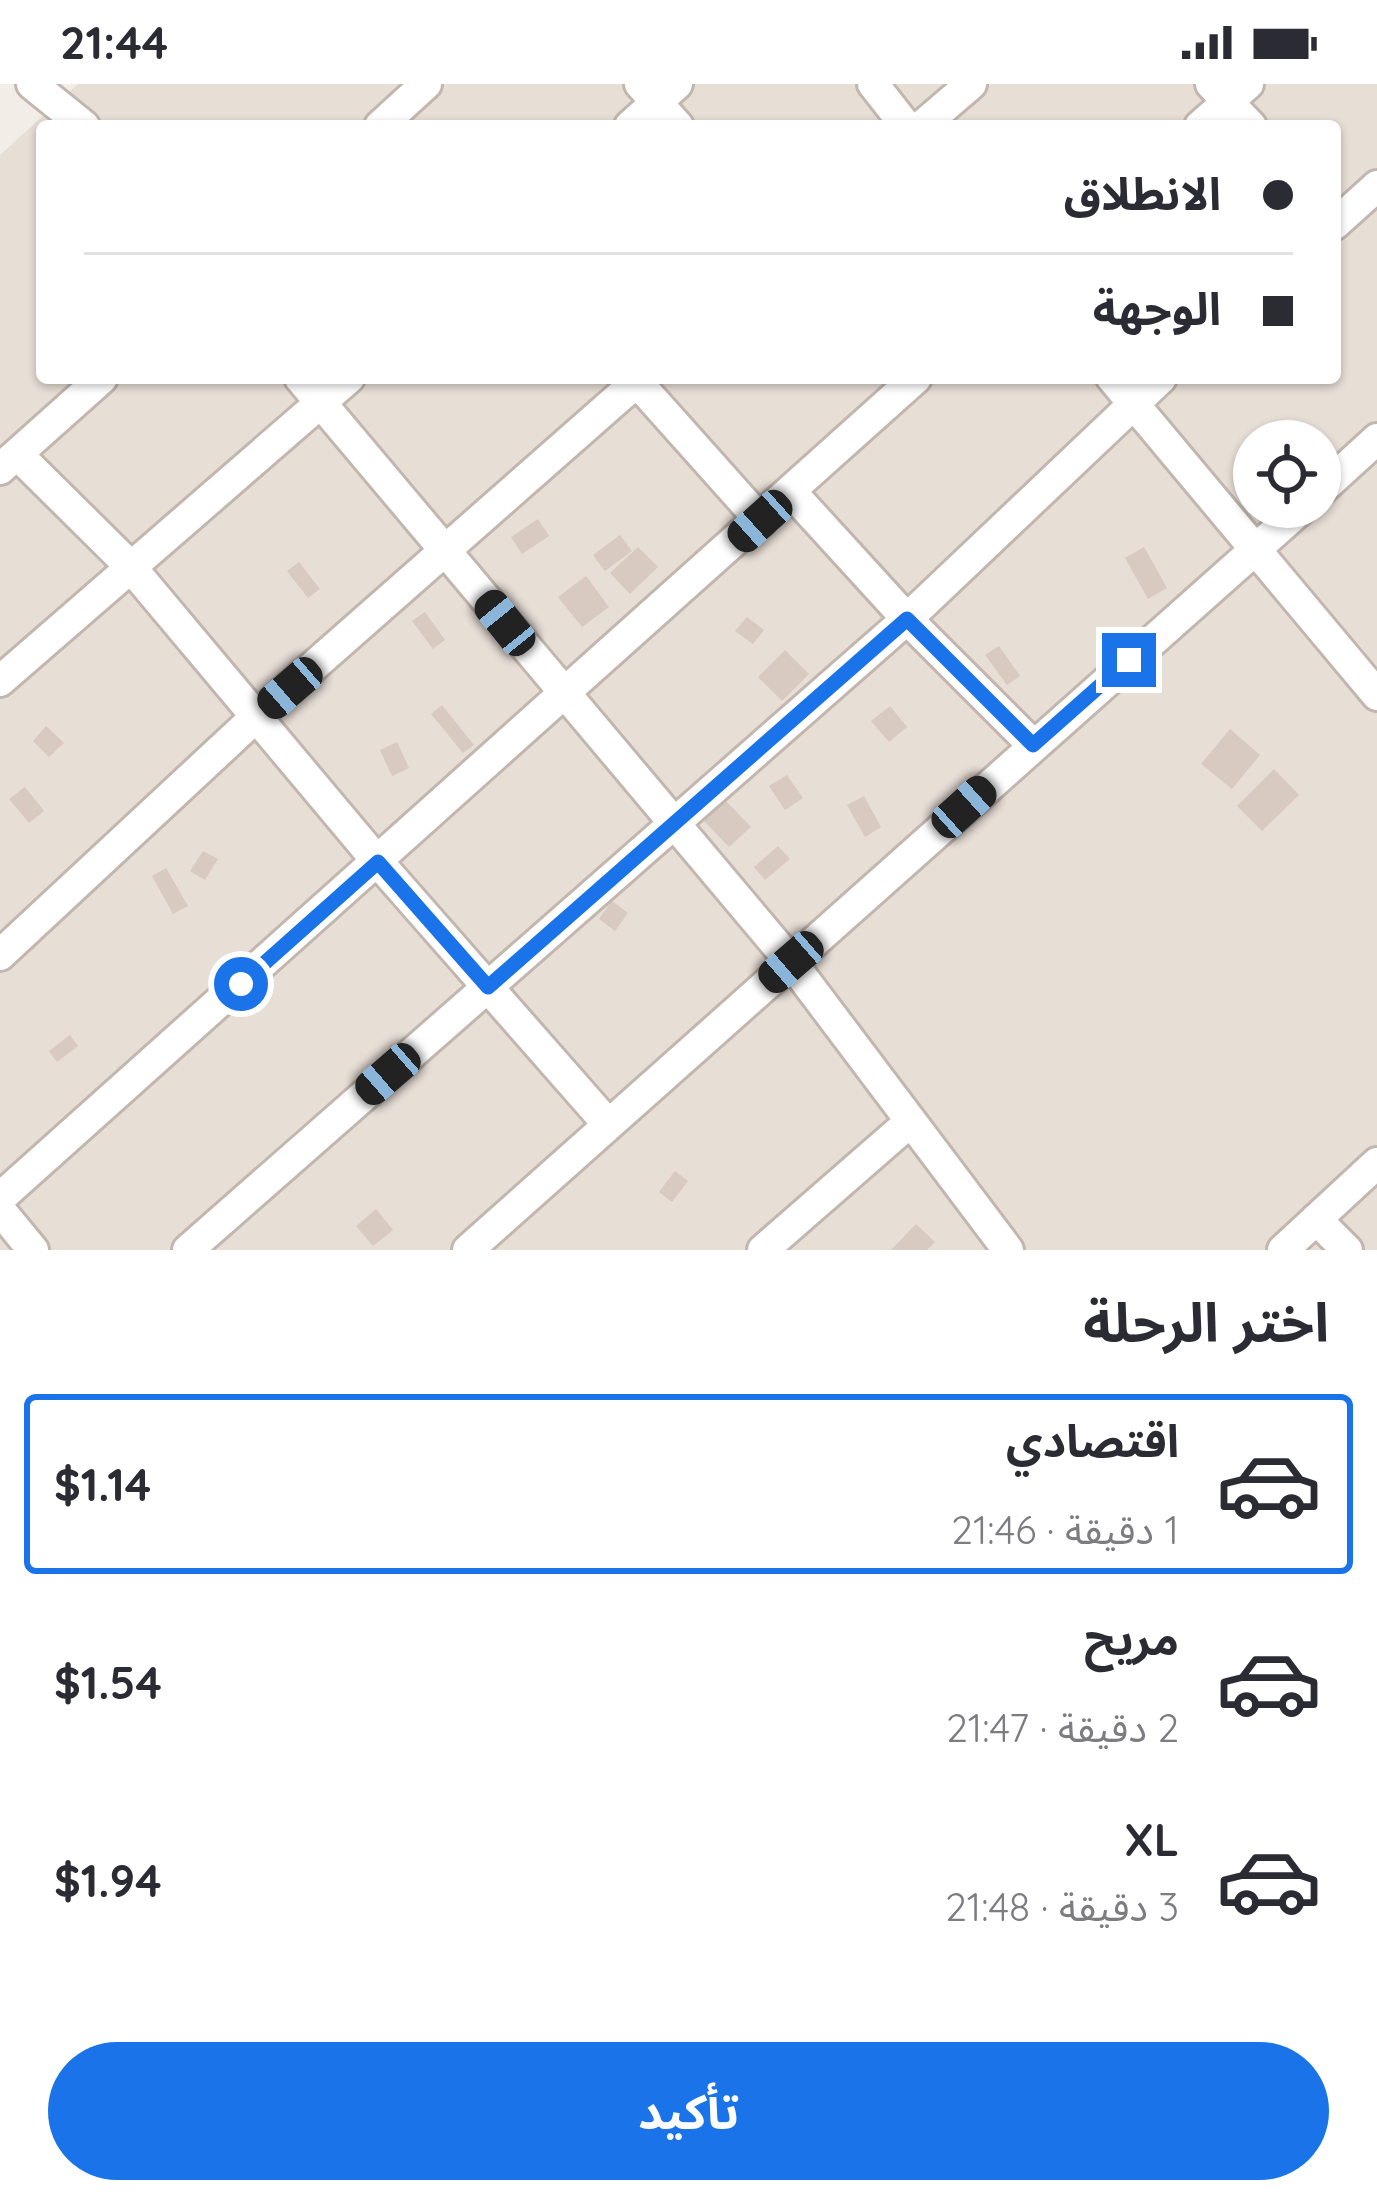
<!DOCTYPE html>
<html lang="ar">
<head>
<meta charset="utf-8">
<style>
  :root { --surface:#fff; --page:#f2f2f3; --text:#2b2b33; --muted:#7c7c81; --line:#e1e1e2; --accent:#1a73e8 }
  body { margin:0; font-family:Quicksand,"Noto Sans Arabic",sans-serif; background:var(--page); color:var(--text); direction:rtl; height:100vh; display:flex; flex-direction:column; font-size:45px; white-space:nowrap }
  * { box-sizing:border-box; margin:0 }
  p { font-size:39px; color:var(--muted) }
  .icon { flex:none; width:66px; height:66px; fill:none; stroke:currentColor; stroke-width:2; stroke-linecap:round; stroke-linejoin:round }
  .map { position:relative; height:1166px; overflow:hidden; direction:ltr }
  .drawer { display:flex; flex-direction:column; background:var(--surface); flex:1 }
  .drawer>* { flex:none }
  .top-card { position:absolute; left:36px; top:36px; width:1305px; height:264px; border-radius:12px; box-shadow:0 3px 9px #0004; direction:rtl; display:grid; align-content:center; height:264px; padding:0 48px; background:var(--surface) }
  .controls { position:absolute; left:1233px; top:336px; display:grid; gap:24px }
  .controls a { display:grid; place-items:center; width:108px; height:108px; border-radius:50%; background:var(--surface); box-shadow:0 3px 9px #0004; font-size:60px }
  .end { position:absolute; width:54px; height:54px; margin:-27px; border:15px solid #1a73e8; background:#fff; box-shadow:0 0 0 6px #fff }
  .from { border-radius:50% }
  .car { position:absolute; width:36px; height:72px; margin:-36px -18px; border-radius:15px; box-shadow:0 0 9px 3px #0007; background:linear-gradient(#222 24%,#8ab4d8 0 40%,#222 0 76%,#8ab4d8 0 86%,#222 0) }
  .top-card b { display:flex; align-items:center; gap:42px; height:114px; font-size:45px }
  .top-card b+b { border-top:3px solid var(--line) }
  .top-card i { width:30px; height:30px; background:var(--text) }
  ul { padding:0; list-style:none }
  li { display:flex; align-items:center; gap:36px; height:180px; margin:0 24px 18px; padding:0 24px; border:6px solid transparent; border-radius:12px }
  li div { flex:1 }
  li b { display:block; font-size:45px }
  li em { font-style:normal; font-weight:700 }
  li.current { border-color:var(--accent) }
  li>.icon { width:108px; height:108px; stroke-width:1.5 }
  h2 { padding:0 48px; font-size:54px; line-height:144px }
  .button { display:flex; gap:24px; margin-top:auto; padding:24px 48px }
  .button a { flex:1; height:138px; border-radius:72px; background:var(--accent); color:#fff; font-size:48px; font-weight:700; line-height:138px; text-align:center }
  .status { display:flex; justify-content:space-between; align-items:center; height:84px; padding:0 60px; background:var(--surface); direction:ltr }
  .status svg { height:33px; fill:currentColor }
  .map>svg:first-child { display:block }
</style>
</head>
<body>
<div class="status"><b>21:44</b><svg viewBox="0 0 49 12"><path d="M0 12V9h3v3zM5 12V6h3v6zM10 12V3h3v9zM15 12V0h3v12zM26 1h20v11H26zM47 4h2v5h-2z"/></svg></div>
<div class="map">
<svg width="1377" height="1166" viewBox="0 0 1377 1166">
  <rect width="100%" height="100%" fill="#f3ede8"/>
  <path fill="#e7ded6" fill-rule="evenodd" d="M78,0H1377V1166H0V71ZM42,42H1335V294H42ZM1254,357H1320V423H1254Z"/>
  <path fill="#d8c9c1" d="M538,435L549,452L522,470L511,453Z
    M620,451L632,467L605,487L593,471Z
    M638,463L658,483L630,510L610,489Z
    M1144,463L1167,504L1148,515L1125,474Z
    M299,478L320,505L308,514L287,487Z
    M586,492L609,523L582,543L558,513Z
    M425,528L445,556L433,565L412,537Z
    M747,533L764,546L753,560L735,547Z
    M999,562L1020,592L1007,601L985,571Z
    M785,566L809,590L782,617L758,593Z
    M442,621L474,661L463,669L431,630Z
    M890,622L907,643L889,658L871,637Z
    M46,642L64,659L49,673L33,657Z
    M1230,645L1260,671L1232,705L1201,680Z
    M397,658L409,684L392,692L380,666Z
    M1274,685L1299,711L1262,747L1237,722Z
    M787,691L803,714L785,726L769,702Z
    M25,703L44,727L29,739L9,715Z
    M864,712L881,743L865,753L847,721Z
    M725,716L751,743L729,763L703,736Z
    M778,762L790,775L765,796L754,783Z
    M203,767L218,775L205,796L190,787Z
    M166,784L188,822L173,830L152,792Z
    M612,817L628,829L615,847L599,835Z
    M70,951L78,962L57,978L49,967Z
    M675,1087L688,1097L672,1118L659,1108Z
    M376,1125L393,1146L373,1162L356,1142Z
    M916,1140L935,1158L927,1166H891Z"/>
  <g fill="none" stroke-linecap="round" stroke-linejoin="round">
    <defs>
      <path id="minor" d="M32,0L84,42
        M640,0L678,42
        M873,0L906,42
        M1211,0L1251,42
        M380,42L426,0
        M630,42L677,0
        M922,42L971,0
        M1200,42L1248,0
        M1335,140L1377,102
        M300,294L791,878L1008,1166
        M1112,294L1377,611
        M637,298L761,437
        M17,370L129,481L378,778L607,1039
        M0,385L102,294
        M1320,407L1377,355
        M792,409L907,535L1033,661
        M0,597L349,294
        M0,871L258,631L641,294
        M0,1114L916,294
        M0,1126L33,1166
        M1316,1135L1347,1166
        M188,1166L907,535L1161,294
        M468,1166L1303,423
        M763,1166L911,1037
        M1283,1166L1377,1079"/>
    </defs>
    <use href="#minor" stroke="#c2b6ae" stroke-width="36"/>
    <use href="#minor" stroke="#fff" stroke-width="30"/>
  </g>
  <g fill="none" stroke-linecap="round" stroke-linejoin="round">
    <path stroke="#1a73e8" stroke-width="15" d="M241,900L378,778L488,903L907,535L1033,661L1129,576"/>
  </g>
</svg>
<div class="controls">
<a><svg class="icon" aria-label="locate" viewBox="0 0 24 24"><circle cx="12" cy="12" r="6"/><path d="M12 2v4M12 18v4M2 12h4M18 12h4"/></svg></a>
</div>
<i class="end from" style="left:241px;top:900px"></i>
<i class="end" style="left:1129px;top:576px"></i>
<i class="car" style="left:760px;top:437px;rotate:228deg"></i>
<i class="car" style="left:505px;top:539px;rotate:321deg"></i>
<i class="car" style="left:290px;top:604px;rotate:229deg"></i>
<i class="car" style="left:964px;top:723px;rotate:48deg"></i>
<i class="car" style="left:791px;top:878px;rotate:229deg"></i>
<i class="car" style="left:388px;top:990px;rotate:229deg"></i>
<div class="top-card">
<b><i class="from"></i>الانطلاق</b>
<b><i></i>الوجهة</b>
</div>
</div>
<section class="drawer">
<h2>اختر الرحلة</h2>
<ul>
<li class="current"><svg class="icon" aria-label="car" viewBox="0 0 24 24"><path d="M5 17H2v-5l4-1 3-4h7l3 4 3 1v5h-3M9 17h6M6 11h13"/><circle cx="7" cy="17" r="2"/><circle cx="17" cy="17" r="2"/></svg><div><b>اقتصادي</b><p>1 دقيقة · 21:46</p></div><em>$1.14</em></li>
<li><svg class="icon" aria-label="car" viewBox="0 0 24 24"><path d="M5 17H2v-5l4-1 3-4h7l3 4 3 1v5h-3M9 17h6M6 11h13"/><circle cx="7" cy="17" r="2"/><circle cx="17" cy="17" r="2"/></svg><div><b>مريح</b><p>2 دقيقة · 21:47</p></div><em>$1.54</em></li>
<li><svg class="icon" aria-label="car" viewBox="0 0 24 24"><path d="M5 17H2v-5l4-1 3-4h7l3 4 3 1v5h-3M9 17h6M6 11h13"/><circle cx="7" cy="17" r="2"/><circle cx="17" cy="17" r="2"/></svg><div><b>XL</b><p>3 دقيقة · 21:48</p></div><em>$1.94</em></li>
</ul>
<div class="button"><a>تأكيد</a></div>
</section>
</body>
</html>
